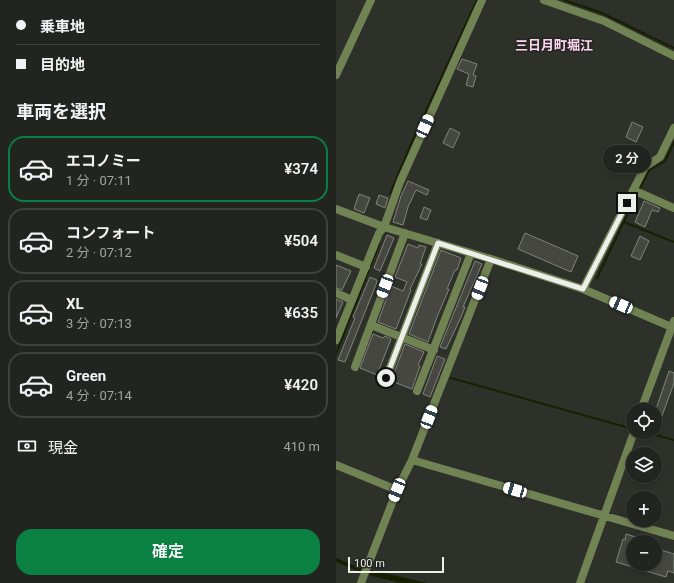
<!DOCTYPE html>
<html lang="ja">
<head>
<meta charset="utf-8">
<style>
  :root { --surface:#222420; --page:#2a2c29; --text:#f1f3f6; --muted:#a2a4a5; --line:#3f413e; --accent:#0b8043 }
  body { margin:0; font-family:Roboto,"Noto Sans JP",sans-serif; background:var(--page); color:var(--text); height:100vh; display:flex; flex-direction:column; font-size:15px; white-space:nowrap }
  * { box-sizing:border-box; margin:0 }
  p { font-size:13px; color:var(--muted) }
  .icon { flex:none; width:22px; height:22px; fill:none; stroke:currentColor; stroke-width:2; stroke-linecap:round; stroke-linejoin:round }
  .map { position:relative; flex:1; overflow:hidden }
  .drawer { display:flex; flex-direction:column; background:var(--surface); width:336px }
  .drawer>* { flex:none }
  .guide { display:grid; align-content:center; height:88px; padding:0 16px; background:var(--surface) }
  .controls { position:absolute; left:290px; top:403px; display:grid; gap:8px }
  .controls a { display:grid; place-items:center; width:36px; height:36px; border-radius:50%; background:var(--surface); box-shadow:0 2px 6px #0003,0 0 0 1px var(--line); font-size:20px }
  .scale { position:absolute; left:12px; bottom:10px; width:96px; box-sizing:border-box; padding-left:4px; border:2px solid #edefea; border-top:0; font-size:11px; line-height:14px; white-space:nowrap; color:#edefea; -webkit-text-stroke:3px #242620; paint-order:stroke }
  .end { position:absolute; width:18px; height:18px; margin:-9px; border:5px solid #edefea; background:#111; box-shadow:0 0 0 2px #111 }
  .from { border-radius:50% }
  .bubble { position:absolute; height:28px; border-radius:14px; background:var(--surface); box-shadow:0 2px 6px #0003,0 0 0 1px var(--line); font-size:13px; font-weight:600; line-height:28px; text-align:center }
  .car { position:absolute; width:12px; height:24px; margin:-12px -6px; border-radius:5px; box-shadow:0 0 3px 1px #0007; background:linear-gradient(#fff 24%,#345 0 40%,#fff 0 76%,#345 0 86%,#fff 0) }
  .guide b { display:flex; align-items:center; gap:14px; height:38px; font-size:15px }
  .guide b+b { border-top:1px solid var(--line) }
  .guide i { width:10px; height:10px; background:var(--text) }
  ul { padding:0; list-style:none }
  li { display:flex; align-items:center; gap:12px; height:66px; margin:0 8px 6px; padding:0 8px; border:2px solid var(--line); border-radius:16px }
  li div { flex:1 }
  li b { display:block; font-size:15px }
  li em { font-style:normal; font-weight:600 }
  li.selected { border-color:var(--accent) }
  li>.icon { width:36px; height:36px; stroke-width:1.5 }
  h2 { padding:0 16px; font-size:18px; line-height:48px }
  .pay { display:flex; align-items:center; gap:10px; height:44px; padding:0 16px; font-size:15px }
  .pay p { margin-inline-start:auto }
  .button { display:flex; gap:8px; margin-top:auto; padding:8px 16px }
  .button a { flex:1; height:46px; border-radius:16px; background:var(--accent); color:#fff; font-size:16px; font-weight:600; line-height:46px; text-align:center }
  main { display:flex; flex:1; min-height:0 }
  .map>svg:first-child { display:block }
</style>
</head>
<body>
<main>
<section class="drawer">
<div class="guide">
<b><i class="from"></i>乗車地</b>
<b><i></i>目的地</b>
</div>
<h2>車両を選択</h2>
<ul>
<li class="selected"><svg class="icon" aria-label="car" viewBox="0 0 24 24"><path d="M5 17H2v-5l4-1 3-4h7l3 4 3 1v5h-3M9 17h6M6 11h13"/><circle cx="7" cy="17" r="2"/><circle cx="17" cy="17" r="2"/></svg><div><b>エコノミー</b><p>1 分 · 07:11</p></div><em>¥374</em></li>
<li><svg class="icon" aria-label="car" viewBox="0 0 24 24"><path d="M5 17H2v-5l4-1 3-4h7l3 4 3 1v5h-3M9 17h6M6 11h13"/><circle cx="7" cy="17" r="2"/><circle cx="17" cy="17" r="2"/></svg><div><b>コンフォート</b><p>2 分 · 07:12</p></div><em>¥504</em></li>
<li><svg class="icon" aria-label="car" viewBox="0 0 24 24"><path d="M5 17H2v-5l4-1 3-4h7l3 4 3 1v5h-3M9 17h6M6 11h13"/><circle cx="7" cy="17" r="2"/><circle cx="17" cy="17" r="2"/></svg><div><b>XL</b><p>3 分 · 07:13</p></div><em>¥635</em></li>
<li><svg class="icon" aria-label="car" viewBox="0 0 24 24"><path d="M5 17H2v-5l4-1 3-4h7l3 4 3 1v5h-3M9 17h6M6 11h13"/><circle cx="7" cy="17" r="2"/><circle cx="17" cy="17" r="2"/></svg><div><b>Green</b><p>4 分 · 07:14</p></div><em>¥420</em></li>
</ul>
<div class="pay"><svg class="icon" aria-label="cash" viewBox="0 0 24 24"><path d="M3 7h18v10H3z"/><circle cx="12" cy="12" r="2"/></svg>現金<p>410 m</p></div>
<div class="button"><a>確定</a></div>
</section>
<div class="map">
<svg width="338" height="583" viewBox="0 0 338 583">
  <rect width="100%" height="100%" fill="#2e302a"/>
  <path fill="#162000" d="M0,558L29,570L27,573L0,562Z
    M34,570L92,583H64L32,575Z"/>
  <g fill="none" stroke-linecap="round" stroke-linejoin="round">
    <path stroke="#162000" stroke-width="2" d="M228,0L266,13L338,48
      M303,190L313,170L329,161L338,142
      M54,194L79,135L141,0
      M288,222L338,242
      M261,278L301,194
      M0,354L43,244
      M115,378L297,429
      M309,432L338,440"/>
  </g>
  <path fill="#454740" stroke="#80837c" d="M126,59L141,64L137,75L140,76L137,87L130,85L133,74L121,69Z
    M296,122L307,127L300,142L290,137Z
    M114,128L124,133L117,148L107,143Z
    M72,181L93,190L91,195L80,190L72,207L67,225L57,222L65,196Z
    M23,194L34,198L28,213L18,209Z
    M43,195L52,198L49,208L40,204Z
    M308,201L324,208L322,212L316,210L309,227L299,222Z
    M88,207L95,210L91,220L84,218Z
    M189,233L242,256L235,272L182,249Z
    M51,235L58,238L44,271L38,268Z
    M304,236L313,241L304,260L295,256Z
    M72,244L82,248L83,245L90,247L84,264H86L74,289L75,290L60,329L42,322L55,286L67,291L71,282L59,277Z
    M105,250L125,258L121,270H119L111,289H113L101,317L92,342L73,334Z
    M139,261L146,264L127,307H129L125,317L110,349L104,347Z
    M0,265L15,271L6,290L0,288Z
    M34,277L41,280V282L9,362L2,360L19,318L17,317Z
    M0,299L7,302L0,318Z
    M37,334L47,338L49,336L55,339L41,375L24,368Z
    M69,344L88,352L82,365L84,366L76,389L55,381Z
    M101,356L109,359L94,397L87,394Z
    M333,371L338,373V383L319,435V412Z
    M290,534L313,541V542H297V564H319V548L338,554V573L332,571L330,577L280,562L287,539L289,540Z"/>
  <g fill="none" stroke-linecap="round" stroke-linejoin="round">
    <path stroke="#718253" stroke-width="8" d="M208,0L268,21L338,56
      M0,75L35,0
      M297,190L338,208
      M0,209L48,227L155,259L247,289L338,328
      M0,255L30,267
      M247,289L309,167L324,157L338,128
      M0,293L16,300
      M35,325L98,350
      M0,340L43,233L48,227L64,182L146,0
      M19,367L69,233
      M50,378L102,243
      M81,391L135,253
      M305,410L338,321
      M76,460L338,536
      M0,465L61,490
      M25,583L61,490L76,460L155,259
      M244,583L298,432"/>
  </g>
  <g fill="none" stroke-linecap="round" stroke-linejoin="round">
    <path stroke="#edefea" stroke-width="5" d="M50,378L102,243L247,289L291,203"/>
  </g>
  <g text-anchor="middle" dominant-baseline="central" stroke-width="3" stroke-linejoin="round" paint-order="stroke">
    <g font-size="13" font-weight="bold" fill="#fed6f4" stroke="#242620">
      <text x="218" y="45">三日月町堀江</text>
    </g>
  </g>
</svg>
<div class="controls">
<a><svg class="icon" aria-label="locate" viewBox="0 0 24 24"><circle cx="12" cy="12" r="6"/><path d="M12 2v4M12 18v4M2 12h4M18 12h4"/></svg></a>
<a><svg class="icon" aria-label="layers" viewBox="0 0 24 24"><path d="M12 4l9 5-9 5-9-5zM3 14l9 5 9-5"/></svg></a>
<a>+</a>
<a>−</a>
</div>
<div class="scale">100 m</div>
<i class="end from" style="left:50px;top:378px"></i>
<i class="end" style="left:291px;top:203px"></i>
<div class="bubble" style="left:267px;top:145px;width:48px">2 分</div>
<i class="car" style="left:89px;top:126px;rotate:24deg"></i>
<i class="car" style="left:49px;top:286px;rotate:201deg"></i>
<i class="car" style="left:144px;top:288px;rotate:201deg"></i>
<i class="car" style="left:285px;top:305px;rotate:293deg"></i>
<i class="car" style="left:93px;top:417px;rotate:21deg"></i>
<i class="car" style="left:61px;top:490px;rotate:202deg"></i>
<i class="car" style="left:179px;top:490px;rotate:286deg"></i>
</div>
</main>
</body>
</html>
